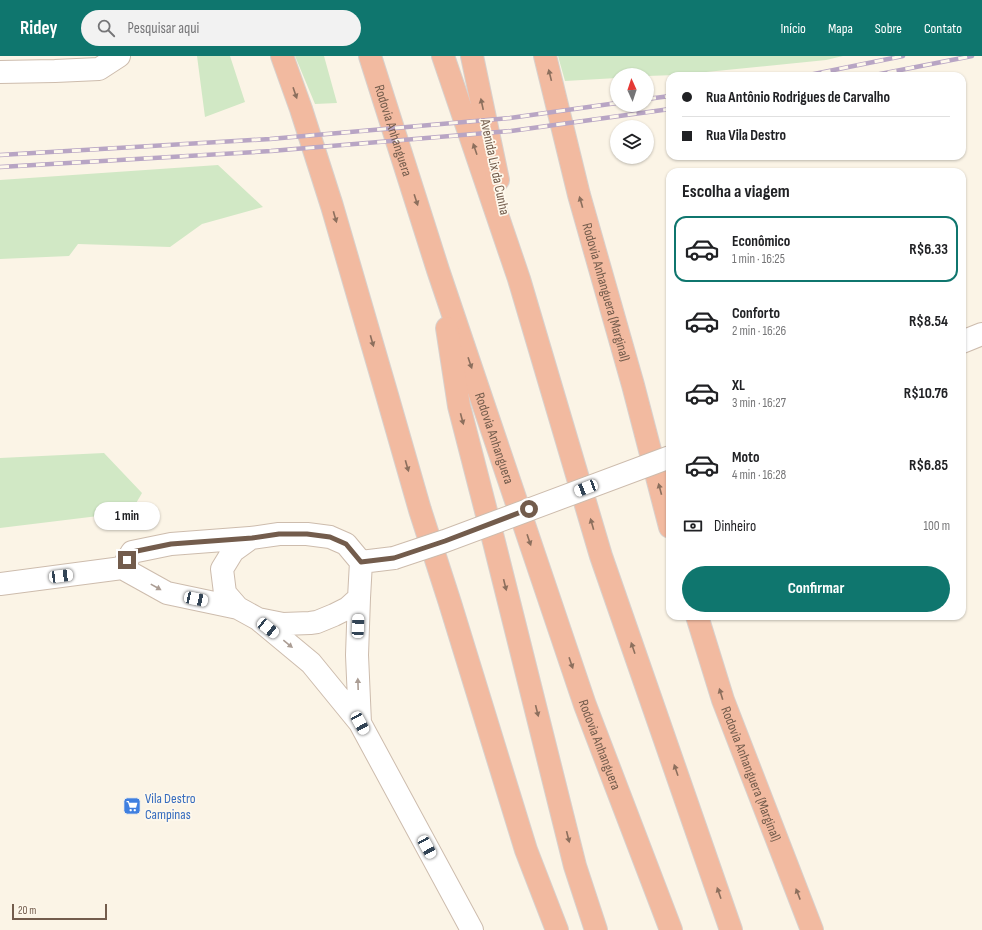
<!DOCTYPE html>
<html lang="pt">
<head>
<meta charset="utf-8">
<style>
  :root { --surface:#fff; --page:#f2f2f2; --text:#202124; --muted:#757577; --line:#e0e0e0; --accent:#0f766e }
  body { margin:0; font-family:"Sofia Sans Condensed",sans-serif; background:var(--page); color:var(--text); height:100vh; display:flex; flex-direction:column; font-size:15px; white-space:nowrap }
  * { box-sizing:border-box; margin:0 }
  p { font-size:13px; color:var(--muted) }
  .icon { flex:none; width:22px; height:22px; fill:none; stroke:currentColor; stroke-width:2; stroke-linecap:round; stroke-linejoin:round }
  .map { position:relative; flex:1; overflow:hidden }
  .sheet { position:absolute; left:666px; top:112px; width:300px; height:452px; display:flex; flex-direction:column; background:var(--surface); border-radius:12px; box-shadow:0 1px 3px #0004 }
  .sheet>* { flex:none }
  .banner { position:absolute; left:666px; top:16px; width:300px; height:88px; border-radius:12px; box-shadow:0 1px 3px #0004; display:grid; align-content:center; height:88px; padding:0 16px; background:var(--surface) }
  .needle { width:26px; rotate:357deg }
  .fabs { position:absolute; left:610px; top:12px; display:grid; gap:8px }
  .fabs a { display:grid; place-items:center; width:44px; height:44px; border-radius:50%; background:var(--surface); box-shadow:0 1px 3px #0004; font-size:20px }
  .scale { position:absolute; left:12px; bottom:10px; width:95px; box-sizing:border-box; padding-left:4px; border:2px solid #735c4c; border-top:0; font-size:11px; line-height:14px; white-space:nowrap; color:#735c4c; -webkit-text-stroke:3px #fef8ec; paint-order:stroke }
  .end { position:absolute; width:18px; height:18px; margin:-9px; border:5px solid #735c4c; background:#fff; box-shadow:0 0 0 2px #fff }
  .from { border-radius:50% }
  .bubble { position:absolute; height:28px; border-radius:14px; background:var(--surface); box-shadow:0 1px 3px #0004; font-size:13px; font-weight:700; line-height:28px; text-align:center }
  .car { position:absolute; width:12px; height:24px; margin:-12px -6px; border-radius:5px; box-shadow:0 0 3px 1px #0007; background:linear-gradient(#fff 24%,#345 0 40%,#fff 0 76%,#345 0 86%,#fff 0) }
  .banner b { display:flex; align-items:center; gap:14px; height:38px; font-size:15px }
  .banner b+b { border-top:1px solid var(--line) }
  .banner i { width:10px; height:10px; background:var(--text) }
  ul { padding:0; list-style:none }
  li { display:flex; align-items:center; gap:12px; height:66px; margin:0 8px 6px; padding:0 8px; border:2px solid transparent; border-radius:12px }
  li div { flex:1 }
  li b { display:block; font-size:15px }
  li em { font-style:normal; font-weight:700 }
  li.current { border-color:var(--accent) }
  li>.icon { width:36px; height:36px; stroke-width:1.5 }
  h2 { padding:0 16px; font-size:18px; line-height:48px }
  .pay { display:flex; align-items:center; gap:10px; height:44px; padding:0 16px; font-size:15px }
  .pay p { margin-inline-start:auto }
  .action { display:flex; gap:8px; margin-top:auto; padding:8px 16px }
  .action a { flex:1; height:46px; border-radius:24px; background:var(--accent); color:#fff; font-size:16px; font-weight:700; line-height:46px; text-align:center }
  header { display:flex; align-items:center; gap:24px; box-sizing:border-box; height:56px; padding:0 20px; background:var(--accent); color:#fff }
  header strong { font-size:19px }
  nav { display:flex; gap:22px; margin-inline-start:auto; font-size:14px }
  .search { width:280px; height:36px; background:var(--page); display:flex; align-items:center; gap:10px; box-sizing:border-box; padding:0 14px; border-radius:22px; color:var(--muted); font-size:15px }
  .map>svg:first-child { display:block }
</style>
</head>
<body>
<header>
<strong>Ridey</strong>
<div class="search"><svg class="icon" aria-label="search" viewBox="0 0 24 24"><circle cx="10" cy="10" r="6"/><path d="M15 15l6 6"/></svg>Pesquisar aqui</div>
<nav><a>Início</a><a>Mapa</a><a>Sobre</a><a>Contato</a></nav>
</header>
<div class="map">
<svg width="982" height="874" viewBox="0 0 982 874">
  <rect width="100%" height="100%" fill="#fbf4e6"/>
  <path fill="#d1e8c5" d="M197,0H230L245,46L205,61Z
    M295,0H324L337,47L315,48Z
    M558,0H843L826,4L676,19L647,20V19H617V22L565,25Z
    M218,109L263,151L202,168L170,191L78,188L69,200L0,203V124Z
    M104,397L142,437L131,456L0,472V402Z"/>
  <g fill="none" stroke-linecap="round" stroke-linejoin="round">
    <defs>
      <path id="minor" d="M0,16L55,15L99,13L119,0
        M962,286L982,278
        M279,478H307L330,481L346,488L361,506L359,542L348,552L334,559L317,566L310,567L283,568L258,563L238,552L225,537L222,513L233,495L251,482Z
        M361,506L394,502
        M122,512L132,496L171,488L250,482
        M0,528L122,512L167,537L238,552
        M359,542L357,599L360,667
        M258,563L311,607L360,667L472,874"/>
      <g id="highway">
        <path d="M282,0L301,53L332,150L387,339L420,454L450,547L526,794L557,874"/>
        <path id="s1" d="M370,0L438,214L585,649L671,874"/>
        <path d="M443,0L519,223L601,500L731,874"/>
        <path d="M472,0L498,124"/>
        <path id="s2" d="M545,0L579,139L633,329L670,471"/>
        <path d="M447,272L459,350L494,486L575,810L596,874"/>
        <path id="s3" d="M697,560L723,644L812,874"/>
      </g>
    </defs>
    <use href="#minor" stroke="#cdbcad" stroke-width="24"/>
    <use href="#highway" stroke="#d8d1cd" stroke-width="24"/>
    <use href="#minor" stroke="#fff" stroke-width="22"/>
    <use href="#highway" stroke="#f2baa0" stroke-width="22"/>
    <defs>
      <path id="rail" d="M804,20L903,0
        M870,20L972,0
        M647,43L670,40
        M0,99L270,83L510,62L617,47
        M0,111L271,95L511,75L670,53"/>
    </defs>
    <use href="#rail" stroke="#b8a5c4" stroke-width="4.5"/>
    <use href="#rail" stroke="#fef8ec" stroke-width="3" stroke-dasharray="9" stroke-linecap="butt"/>
    <defs>
      <path id="minor-bridge" d="M394,502L445,485L670,401"/>
    </defs>
    <use href="#minor-bridge" stroke="#cdbcad" stroke-width="24" stroke-linecap="butt"/>
    <use href="#minor-bridge" stroke="#fff" stroke-width="22"/>
  </g>
  <defs><path id="oneway-solid" d="M-6-.8H1V-3.2L6.5 0L1 3.2V.8H-6Z"/></defs>
  <g fill="#8c6f5d">
    <use href="#oneway-solid" transform="translate(550 19) rotate(-104)"/>
    <use href="#oneway-solid" transform="translate(295 37) rotate(71)"/>
    <use href="#oneway-solid" transform="translate(482 48) rotate(-102)"/>
    <use href="#oneway-solid" transform="translate(475 93) rotate(-109)"/>
    <use href="#oneway-solid" transform="translate(416 144) rotate(72)"/>
    <use href="#oneway-solid" transform="translate(581 146) rotate(-106)"/>
    <use href="#oneway-solid" transform="translate(335 161) rotate(74)"/>
    <use href="#oneway-solid" transform="translate(372 285) rotate(74)"/>
    <use href="#oneway-solid" transform="translate(470 307) rotate(71)"/>
    <use href="#oneway-solid" transform="translate(462 363) rotate(75)"/>
    <use href="#oneway-solid" transform="translate(407 410) rotate(74)"/>
    <use href="#oneway-solid" transform="translate(660 433) rotate(-105)"/>
    <use href="#oneway-solid" transform="translate(592 468) rotate(-106)"/>
    <use href="#oneway-solid" transform="translate(529 484) rotate(71)"/>
    <use href="#oneway-solid" transform="translate(505 529) rotate(76)"/>
    <use href="#oneway-solid" transform="translate(633 592) rotate(-109)"/>
    <use href="#oneway-solid" transform="translate(571 607) rotate(71)"/>
    <use href="#oneway-solid" transform="translate(721 638) rotate(-107)"/>
    <use href="#oneway-solid" transform="translate(537 655) rotate(76)"/>
    <use href="#oneway-solid" transform="translate(676 714) rotate(-109)"/>
    <use href="#oneway-solid" transform="translate(568 781) rotate(76)"/>
    <use href="#oneway-solid" transform="translate(719 837) rotate(-109)"/>
    <use href="#oneway-solid" transform="translate(798 838) rotate(-111)"/>
  </g>
  <g fill="#ab9d94">
    <use href="#oneway-solid" transform="translate(156 531) rotate(29)"/>
    <use href="#oneway-solid" transform="translate(288 588) rotate(39)"/>
    <use href="#oneway-solid" transform="translate(358 628) rotate(-92)"/>
  </g>
  <g fill="none" stroke-linecap="round" stroke-linejoin="round">
    <path stroke="#735c4c" stroke-width="5" d="M127,504L132,496L171,488L252,482L279,478H307L330,481L346,488L361,506L394,502L445,485L529,453"/>
  </g>
  <defs>
    <symbol id="supermarket-square" viewBox="-11 -11 22 22"><rect x="-9" y="-9" width="18" height="18" rx="4" fill="#3f7fe0" stroke="#fef8ec"/><path d="M-6-5.5h2.5l.6 2H6L4.5 2H-2.5L-4.4-4H-6ZM-1.5 3.2a1.3 1.3 0 1 0 .1 0ZM3 3.2a1.3 1.3 0 1 0 .1 0Z" fill="#fff"/></symbol>
  </defs>
  <g fill-rule="evenodd">
    <use href="#supermarket-square" x="122" y="740" width="20" height="20"/>
  </g>
  <g text-anchor="middle" dominant-baseline="central" stroke-width="3.5" stroke-linejoin="round" paint-order="stroke">
    <g font-size="14" fill="#735c4c" stroke="#fef8ec">
      <text stroke="none"><textPath href="#s1" startOffset="78">Rodovia Anhanguera</textPath></text>
      <text transform="translate(495 111) rotate(78)">Avenida Lix da Cunha</text>
      <text stroke="none"><textPath href="#s2" startOffset="244">Rodovia Anhanguera (Marginal)</textPath></text>
      <text stroke="none"><textPath href="#s1" startOffset="402">Rodovia Anhanguera</textPath></text>
      <text stroke="none"><textPath href="#s1" startOffset="726">Rodovia Anhanguera</textPath></text>
      <text stroke="none"><textPath href="#s3" startOffset="167">Rodovia Anhanguera (Marginal)</textPath></text>
    </g>
    <g font-size="14" fill="#366cbe" stroke="#fef8ec" text-anchor="start">
      <text x="145" y="742">Vila Destro<tspan x="145" dy="16">Campinas</tspan></text>
    </g>
  </g>
</svg>
<div class="fabs">
<a><svg class="needle" viewBox="-14 -14 28 28"><path d="M0-13l5 13h-10z" fill="#e53935"/><path d="M0 13l5-13h-10z" fill="#757577"/></svg></a>
<a><svg class="icon" aria-label="layers" viewBox="0 0 24 24"><path d="M12 4l9 5-9 5-9-5zM3 14l9 5 9-5"/></svg></a>
</div>
<div class="scale">20 m</div>
<i class="end from" style="left:529px;top:453px"></i>
<i class="end" style="left:127px;top:504px"></i>
<div class="bubble" style="left:94px;top:446px;width:66px">1 min</div>
<i class="car" style="left:586px;top:432px;rotate:249deg"></i>
<i class="car" style="left:61px;top:520px;rotate:83deg"></i>
<i class="car" style="left:196px;top:543px;rotate:102deg"></i>
<i class="car" style="left:358px;top:570px;rotate:2deg"></i>
<i class="car" style="left:268px;top:572px;rotate:129deg"></i>
<i class="car" style="left:360px;top:667px;rotate:151deg"></i>
<i class="car" style="left:427px;top:791px;rotate:151deg"></i>
<div class="banner">
<b><i class="from"></i>Rua Antônio Rodrigues de Carvalho</b>
<b><i></i>Rua Vila Destro</b>
</div>
<section class="sheet">
<h2>Escolha a viagem</h2>
<ul>
<li class="current"><svg class="icon" aria-label="car" viewBox="0 0 24 24"><path d="M5 17H2v-5l4-1 3-4h7l3 4 3 1v5h-3M9 17h6M6 11h13"/><circle cx="7" cy="17" r="2"/><circle cx="17" cy="17" r="2"/></svg><div><b>Econômico</b><p>1 min · 16:25</p></div><em>R$6.33</em></li>
<li><svg class="icon" aria-label="car" viewBox="0 0 24 24"><path d="M5 17H2v-5l4-1 3-4h7l3 4 3 1v5h-3M9 17h6M6 11h13"/><circle cx="7" cy="17" r="2"/><circle cx="17" cy="17" r="2"/></svg><div><b>Conforto</b><p>2 min · 16:26</p></div><em>R$8.54</em></li>
<li><svg class="icon" aria-label="car" viewBox="0 0 24 24"><path d="M5 17H2v-5l4-1 3-4h7l3 4 3 1v5h-3M9 17h6M6 11h13"/><circle cx="7" cy="17" r="2"/><circle cx="17" cy="17" r="2"/></svg><div><b>XL</b><p>3 min · 16:27</p></div><em>R$10.76</em></li>
<li><svg class="icon" aria-label="car" viewBox="0 0 24 24"><path d="M5 17H2v-5l4-1 3-4h7l3 4 3 1v5h-3M9 17h6M6 11h13"/><circle cx="7" cy="17" r="2"/><circle cx="17" cy="17" r="2"/></svg><div><b>Moto</b><p>4 min · 16:28</p></div><em>R$6.85</em></li>
</ul>
<div class="pay"><svg class="icon" aria-label="cash" viewBox="0 0 24 24"><path d="M3 7h18v10H3z"/><circle cx="12" cy="12" r="2"/></svg>Dinheiro<p>100 m</p></div>
<div class="action"><a>Confirmar</a></div>
</section>
</div>
</body>
</html>
